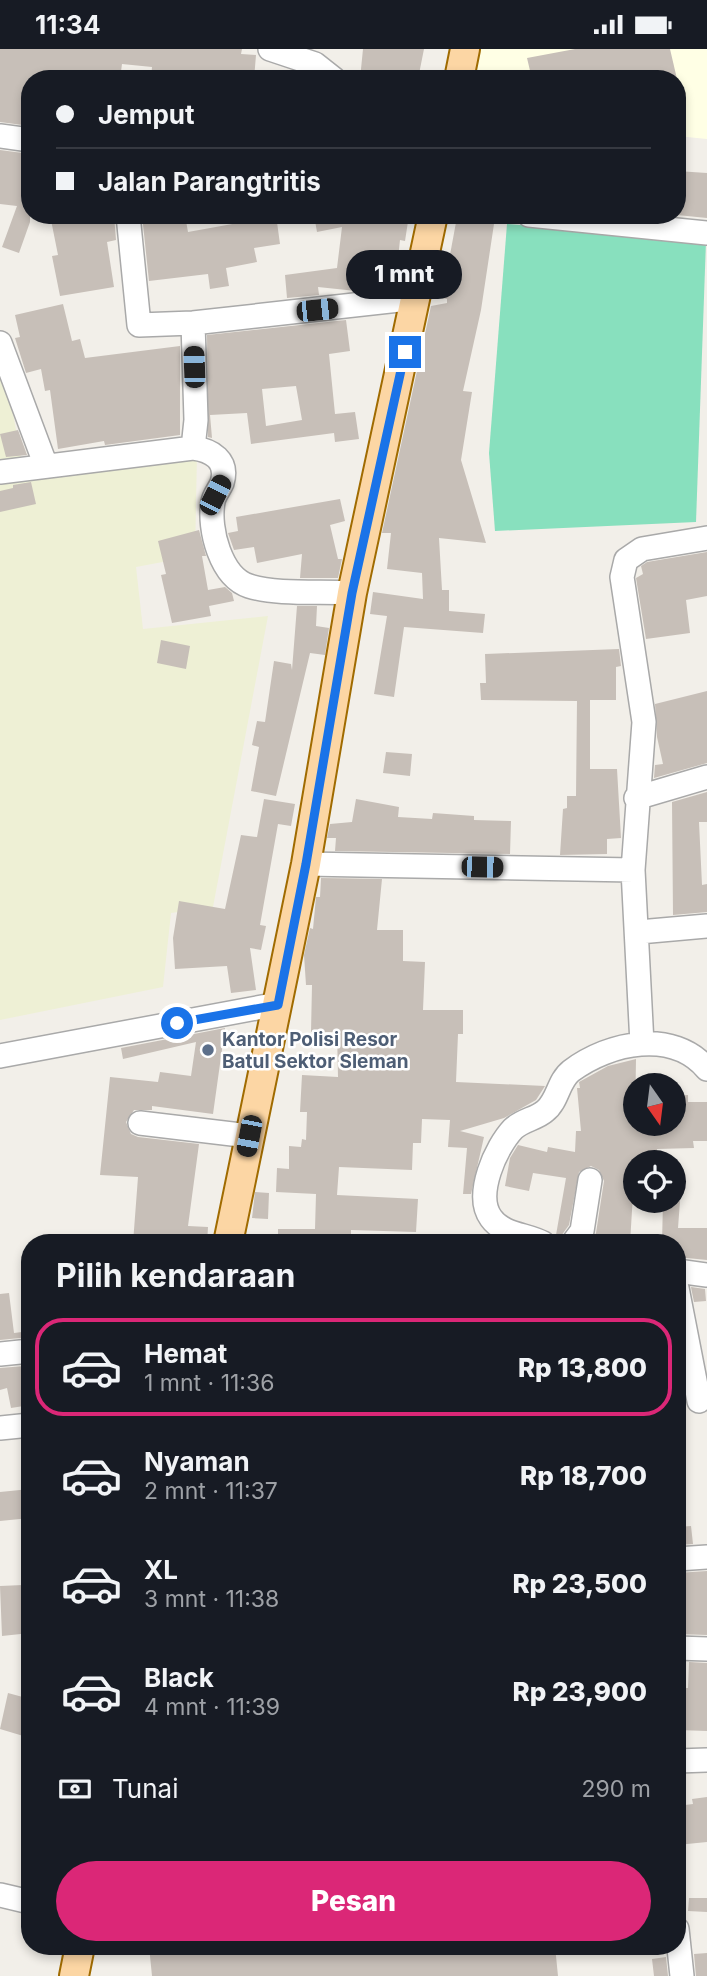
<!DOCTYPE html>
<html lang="id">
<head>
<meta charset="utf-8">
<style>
  :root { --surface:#171b24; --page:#20242c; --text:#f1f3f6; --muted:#9ea1a6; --line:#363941; --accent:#db2777 }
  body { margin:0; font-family:Inter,sans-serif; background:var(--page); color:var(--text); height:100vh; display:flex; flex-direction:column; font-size:26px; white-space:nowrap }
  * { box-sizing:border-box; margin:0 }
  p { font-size:23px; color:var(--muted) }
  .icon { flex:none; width:38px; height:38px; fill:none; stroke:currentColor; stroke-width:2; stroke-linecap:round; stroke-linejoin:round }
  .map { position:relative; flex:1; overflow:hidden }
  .sheet { position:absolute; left:21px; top:1185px; width:665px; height:721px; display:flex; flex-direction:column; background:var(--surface); border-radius:28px; box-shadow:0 4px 10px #0003 }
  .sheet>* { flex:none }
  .banner { position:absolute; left:21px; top:21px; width:665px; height:154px; border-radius:28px; box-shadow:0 4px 10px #0003; display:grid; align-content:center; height:154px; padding:0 35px; background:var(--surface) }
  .needle { width:46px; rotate:166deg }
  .controls { position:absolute; left:623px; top:1024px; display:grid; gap:14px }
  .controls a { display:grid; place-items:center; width:63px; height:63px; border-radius:50%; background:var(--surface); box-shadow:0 4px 10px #0003; font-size:35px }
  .end { position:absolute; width:32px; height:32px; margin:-16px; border:9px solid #1a73e8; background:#fff; box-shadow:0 0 0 4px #fff }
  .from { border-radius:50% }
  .bubble { position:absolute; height:49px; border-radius:24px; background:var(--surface); box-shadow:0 4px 10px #0003; font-size:23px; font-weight:800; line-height:49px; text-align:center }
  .car { position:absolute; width:21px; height:42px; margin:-21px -10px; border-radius:9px; box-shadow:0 0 5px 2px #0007; background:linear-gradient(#222 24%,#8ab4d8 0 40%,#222 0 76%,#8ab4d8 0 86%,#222 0) }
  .banner b { display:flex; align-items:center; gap:24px; height:66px; font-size:26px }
  .banner b+b { border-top:2px solid var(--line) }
  .banner i { width:18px; height:18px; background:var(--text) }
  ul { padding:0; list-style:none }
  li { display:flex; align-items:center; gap:21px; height:98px; margin:0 14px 10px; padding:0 21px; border:4px solid transparent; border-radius:28px }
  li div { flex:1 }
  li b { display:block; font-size:26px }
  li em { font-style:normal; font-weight:800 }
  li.on { border-color:var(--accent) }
  li>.icon { width:63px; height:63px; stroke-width:1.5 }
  h2 { padding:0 35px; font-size:32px; line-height:84px }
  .pay { display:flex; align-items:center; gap:18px; height:77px; padding:0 35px; font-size:26px }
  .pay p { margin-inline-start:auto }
  .action { display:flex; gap:14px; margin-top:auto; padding:14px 35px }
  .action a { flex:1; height:80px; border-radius:42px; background:var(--accent); color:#fff; font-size:28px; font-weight:800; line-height:80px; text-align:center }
  .status { display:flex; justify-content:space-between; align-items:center; height:49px; padding:0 35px; background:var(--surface); direction:ltr }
  .status svg { height:19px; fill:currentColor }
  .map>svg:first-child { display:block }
</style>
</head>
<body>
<div class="status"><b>11:34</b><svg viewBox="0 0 49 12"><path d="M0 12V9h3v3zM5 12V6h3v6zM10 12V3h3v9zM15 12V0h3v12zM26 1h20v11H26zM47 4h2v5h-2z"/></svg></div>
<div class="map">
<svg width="707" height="1927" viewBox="0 0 707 1927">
  <rect width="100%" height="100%" fill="#f2efe9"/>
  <path fill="#ffffe5" d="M479,0H707V90L677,87V30H473Z"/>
  <path fill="#eef0d5" d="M0,292L23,420L197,405L195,507L136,518L143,580L268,567L213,858L171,864L163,938L0,971Z"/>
  <path fill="#88e0be" d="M507,175L706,192L696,473L495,482L489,404Z"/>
  <path fill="#c7bfb8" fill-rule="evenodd" d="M0,0H242L241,5L256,6L254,30H151L152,18L122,15L120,30H30V77L0,73Z
    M363,0H424L418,30H360Z
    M575,0H670L677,30H532L527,9Z
    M0,101L30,105V173L19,204L2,198L17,157L0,155Z
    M677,122L707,124V169L677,166Z
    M50,166H114L116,191L107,193L114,238L60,247L52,207L58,206Z
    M142,166H185L188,183L249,172L248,166H276L280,195L254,199L257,213L226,219L229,237L210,240L208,225L149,232Z
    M314,166H409L405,192L400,191L395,237L356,242L318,238L319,246L287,249L285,226L337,219L342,178L317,183Z
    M457,168L494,175L481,261L463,342L472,343L461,411L486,494L439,489L442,541H449V562L485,565L483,584L404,578L394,648L374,645L387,567L370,565L373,543L423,550L422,524L387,520L391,484H382L431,257L447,254V250L442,249Z
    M63,255L72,292L80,290L85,309L180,297V386L105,396L104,392L58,400L50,341L45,342L41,320L26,324L15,289L20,288L15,266Z
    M346,271L350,302L329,305L335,365L355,363L359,390L335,393L334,384L251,395L247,364L210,366L212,389L208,388L207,286ZM296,337L302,371L266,377L262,340Z
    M18,381L27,406L6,408L0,385Z
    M31,433L36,455L0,463V442L13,439V436Z
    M340,450L345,472L330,476L338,510H342L338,529H300L302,505L257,514L254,498L234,501L228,484L238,482L236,468Z
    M199,481L206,507H202L208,541L225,538L232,544L234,552L209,557L211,567L172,574L161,526L166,525L158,492Z
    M707,503V547L686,551L690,584L646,590L636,529L643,525L641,517L647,513Z
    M297,557H317L316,577L329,579L325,606L310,604L276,747L251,742L259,698L252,696L257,672L265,673L274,612L291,615L292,621Z
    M161,591L190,597L186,620L157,614Z
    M619,600L621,617L616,618V651H590V720H617L621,789L607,790V805L560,806L563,760L567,759V747H576L577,652L481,651L480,634H486L485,605Z
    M707,642V714L654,729L655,716L663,715L657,688L655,655Z
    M386,703L412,705L410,727L383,724Z
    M707,743V773H699L702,836L707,835V863L673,866L672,753Z
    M264,750L295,755L291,777L278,775L260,876L266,877L261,901L250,899L256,941L231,944L227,917L175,920L173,889L179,852L225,860L241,786L257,788Z
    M356,750L399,758L398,768L432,770L433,764L474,767V771L511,772L510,805L335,802L336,789H327L330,775L352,773Z
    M321,829L382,830L377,881H403V912L425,913L423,961H463V985H458L456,1033L545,1037L536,1051L504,1069L460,1082L484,1088L471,1145H463L467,1099L448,1098L450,1071L422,1070L421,1094H413L412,1121L339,1118L337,1146L418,1150L416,1183L351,1181V1194H278V1180H315L316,1145L276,1143L277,1119L289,1120V1097L301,1098L302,1090L306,1091L307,1063H300L302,1026L338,1028L337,983H311L312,936H306L304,906L310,879L313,880L316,848H320Z
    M225,979L213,1065L152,1057V1061H134L126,1073L131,1085L138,1088L199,1095L188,1177L208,1178L207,1194H133L138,1128L100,1126L110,1028L158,1033L160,1023L191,1027L196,993L123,1010L121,999Z
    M636,1010L635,1074H674V1047L688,1046V1053H707V1092H693L694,1099L657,1100L658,1113H635L630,1194H591L596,1184L604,1132L599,1121L591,1117L579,1123L569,1176L561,1187L556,1186L566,1129L533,1124L529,1142L505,1137L510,1109L518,1096L547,1103L548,1098L575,1103L576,1082H581L577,1039H580L579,1033L608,1017Z
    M255,1143L269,1144L268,1170L252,1169Z
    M663,1152H680L678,1179H707V1211L677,1208V1194H662Z
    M691,1238L705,1240L706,1252L694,1253Z
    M9,1244L14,1284L30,1282V1288L0,1291V1245Z
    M677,1314L684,1347L677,1348Z
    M25,1317L30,1356L11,1359L7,1339L0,1341V1319Z
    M30,1440V1469L0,1472V1443Z
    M691,1477L693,1495L677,1496V1478Z
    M707,1522V1586L678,1585L677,1524Z
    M23,1536L30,1538V1584L2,1587L0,1537Z
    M689,1613L707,1614V1682L678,1681L681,1639H688Z
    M8,1644L30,1650V1689L0,1680Z
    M707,1748V1793L677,1796V1757L693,1755L692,1750Z
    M689,1849H707V1863L688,1862Z
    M149,1897H555L558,1927H152Z
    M707,1904V1927H696L694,1905Z
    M666,1908L668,1927H654L652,1910Z"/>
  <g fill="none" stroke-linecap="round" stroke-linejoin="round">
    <defs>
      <path id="minor" d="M270,0L315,15L334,30
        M0,87L30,91
        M128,166L139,276L193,274L417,249
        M529,166L707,184
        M193,274L196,371L193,399
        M0,294L46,417
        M0,423L193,399C211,401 229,411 222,434C219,441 214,446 213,453C208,480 221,528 249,537C277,546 322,542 352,544
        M636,749L707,728
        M306,815L633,821
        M639,883L707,877
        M642,995L633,821L644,673L622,528L626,511L642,500L707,489
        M0,1007L278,955
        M140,1074L249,1087
        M543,1194C526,1185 503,1186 491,1169C474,1146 496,1098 513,1080C522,1071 536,1070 545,1062C558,1052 558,1032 571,1022C610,993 673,980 707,1020
        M573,1194L582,1182L590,1131
        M677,1222L707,1226
        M677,1239L699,1352
        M0,1305L30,1302
        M0,1379L30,1376
        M677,1510L707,1508
        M677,1599L707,1600
        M677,1712L707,1711
        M0,1846L30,1853
        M677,1880L682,1927"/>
      <path id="major" d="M459,30L465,0
        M228,1194L306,815L352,544L433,166
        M74,1927L80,1897"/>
    </defs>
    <use href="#minor" stroke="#a9a9a9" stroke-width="26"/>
    <use href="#major" stroke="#a06b00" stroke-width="32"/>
    <use href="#minor" stroke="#fff" stroke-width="23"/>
    <use href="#major" stroke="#fcd6a4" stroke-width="28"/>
  </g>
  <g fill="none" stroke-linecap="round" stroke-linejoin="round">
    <path stroke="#1a73e8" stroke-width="9" d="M177,974L278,956L306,815L352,544L405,303"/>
  </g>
  <circle fill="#5c6f8a" stroke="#fff" stroke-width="2.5" cx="208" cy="1001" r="7"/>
  <g text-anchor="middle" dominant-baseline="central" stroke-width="5" stroke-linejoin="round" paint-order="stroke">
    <g font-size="19" font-weight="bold" fill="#4e5e75" stroke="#fff" text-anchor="start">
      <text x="222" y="990">Kantor Polisi Resor<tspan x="222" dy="22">Batul Sektor Sleman</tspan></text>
    </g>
  </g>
</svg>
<div class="controls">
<a><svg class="needle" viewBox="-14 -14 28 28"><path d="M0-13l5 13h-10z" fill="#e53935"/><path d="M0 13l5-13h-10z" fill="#9ea1a6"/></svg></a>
<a><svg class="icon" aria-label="locate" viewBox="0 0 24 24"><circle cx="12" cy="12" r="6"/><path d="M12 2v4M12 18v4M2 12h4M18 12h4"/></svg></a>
</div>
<i class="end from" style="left:177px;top:974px"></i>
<i class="end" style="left:405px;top:303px"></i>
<div class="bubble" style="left:346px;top:201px;width:116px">1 mnt</div>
<i class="car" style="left:317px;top:261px;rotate:84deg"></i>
<i class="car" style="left:194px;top:318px;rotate:358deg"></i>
<i class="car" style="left:215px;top:446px;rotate:27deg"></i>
<i class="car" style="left:482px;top:818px;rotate:91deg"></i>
<i class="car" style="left:249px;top:1087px;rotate:191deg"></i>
<div class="banner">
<b><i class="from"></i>Jemput</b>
<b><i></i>Jalan Parangtritis</b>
</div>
<section class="sheet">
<h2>Pilih kendaraan</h2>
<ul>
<li class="on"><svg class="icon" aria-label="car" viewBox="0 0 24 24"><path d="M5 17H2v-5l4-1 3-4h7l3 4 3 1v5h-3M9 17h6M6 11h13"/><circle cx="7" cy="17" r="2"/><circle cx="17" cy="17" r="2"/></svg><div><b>Hemat</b><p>1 mnt · 11:36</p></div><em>Rp 13,800</em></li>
<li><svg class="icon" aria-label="car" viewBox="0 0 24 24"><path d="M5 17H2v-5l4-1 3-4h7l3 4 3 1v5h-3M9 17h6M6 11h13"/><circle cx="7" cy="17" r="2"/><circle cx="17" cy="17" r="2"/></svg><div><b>Nyaman</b><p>2 mnt · 11:37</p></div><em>Rp 18,700</em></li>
<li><svg class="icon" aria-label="car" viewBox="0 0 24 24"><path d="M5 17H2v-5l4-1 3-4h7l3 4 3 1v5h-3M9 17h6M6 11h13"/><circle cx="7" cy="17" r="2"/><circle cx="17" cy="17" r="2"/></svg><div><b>XL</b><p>3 mnt · 11:38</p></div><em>Rp 23,500</em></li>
<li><svg class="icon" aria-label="car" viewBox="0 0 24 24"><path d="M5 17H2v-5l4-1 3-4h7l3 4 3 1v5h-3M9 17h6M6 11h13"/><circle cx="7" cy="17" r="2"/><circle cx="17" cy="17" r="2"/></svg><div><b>Black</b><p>4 mnt · 11:39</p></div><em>Rp 23,900</em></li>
</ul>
<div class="pay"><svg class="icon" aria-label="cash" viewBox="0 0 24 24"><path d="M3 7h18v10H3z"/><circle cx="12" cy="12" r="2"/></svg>Tunai<p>290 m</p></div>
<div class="action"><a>Pesan</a></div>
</section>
</div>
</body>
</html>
